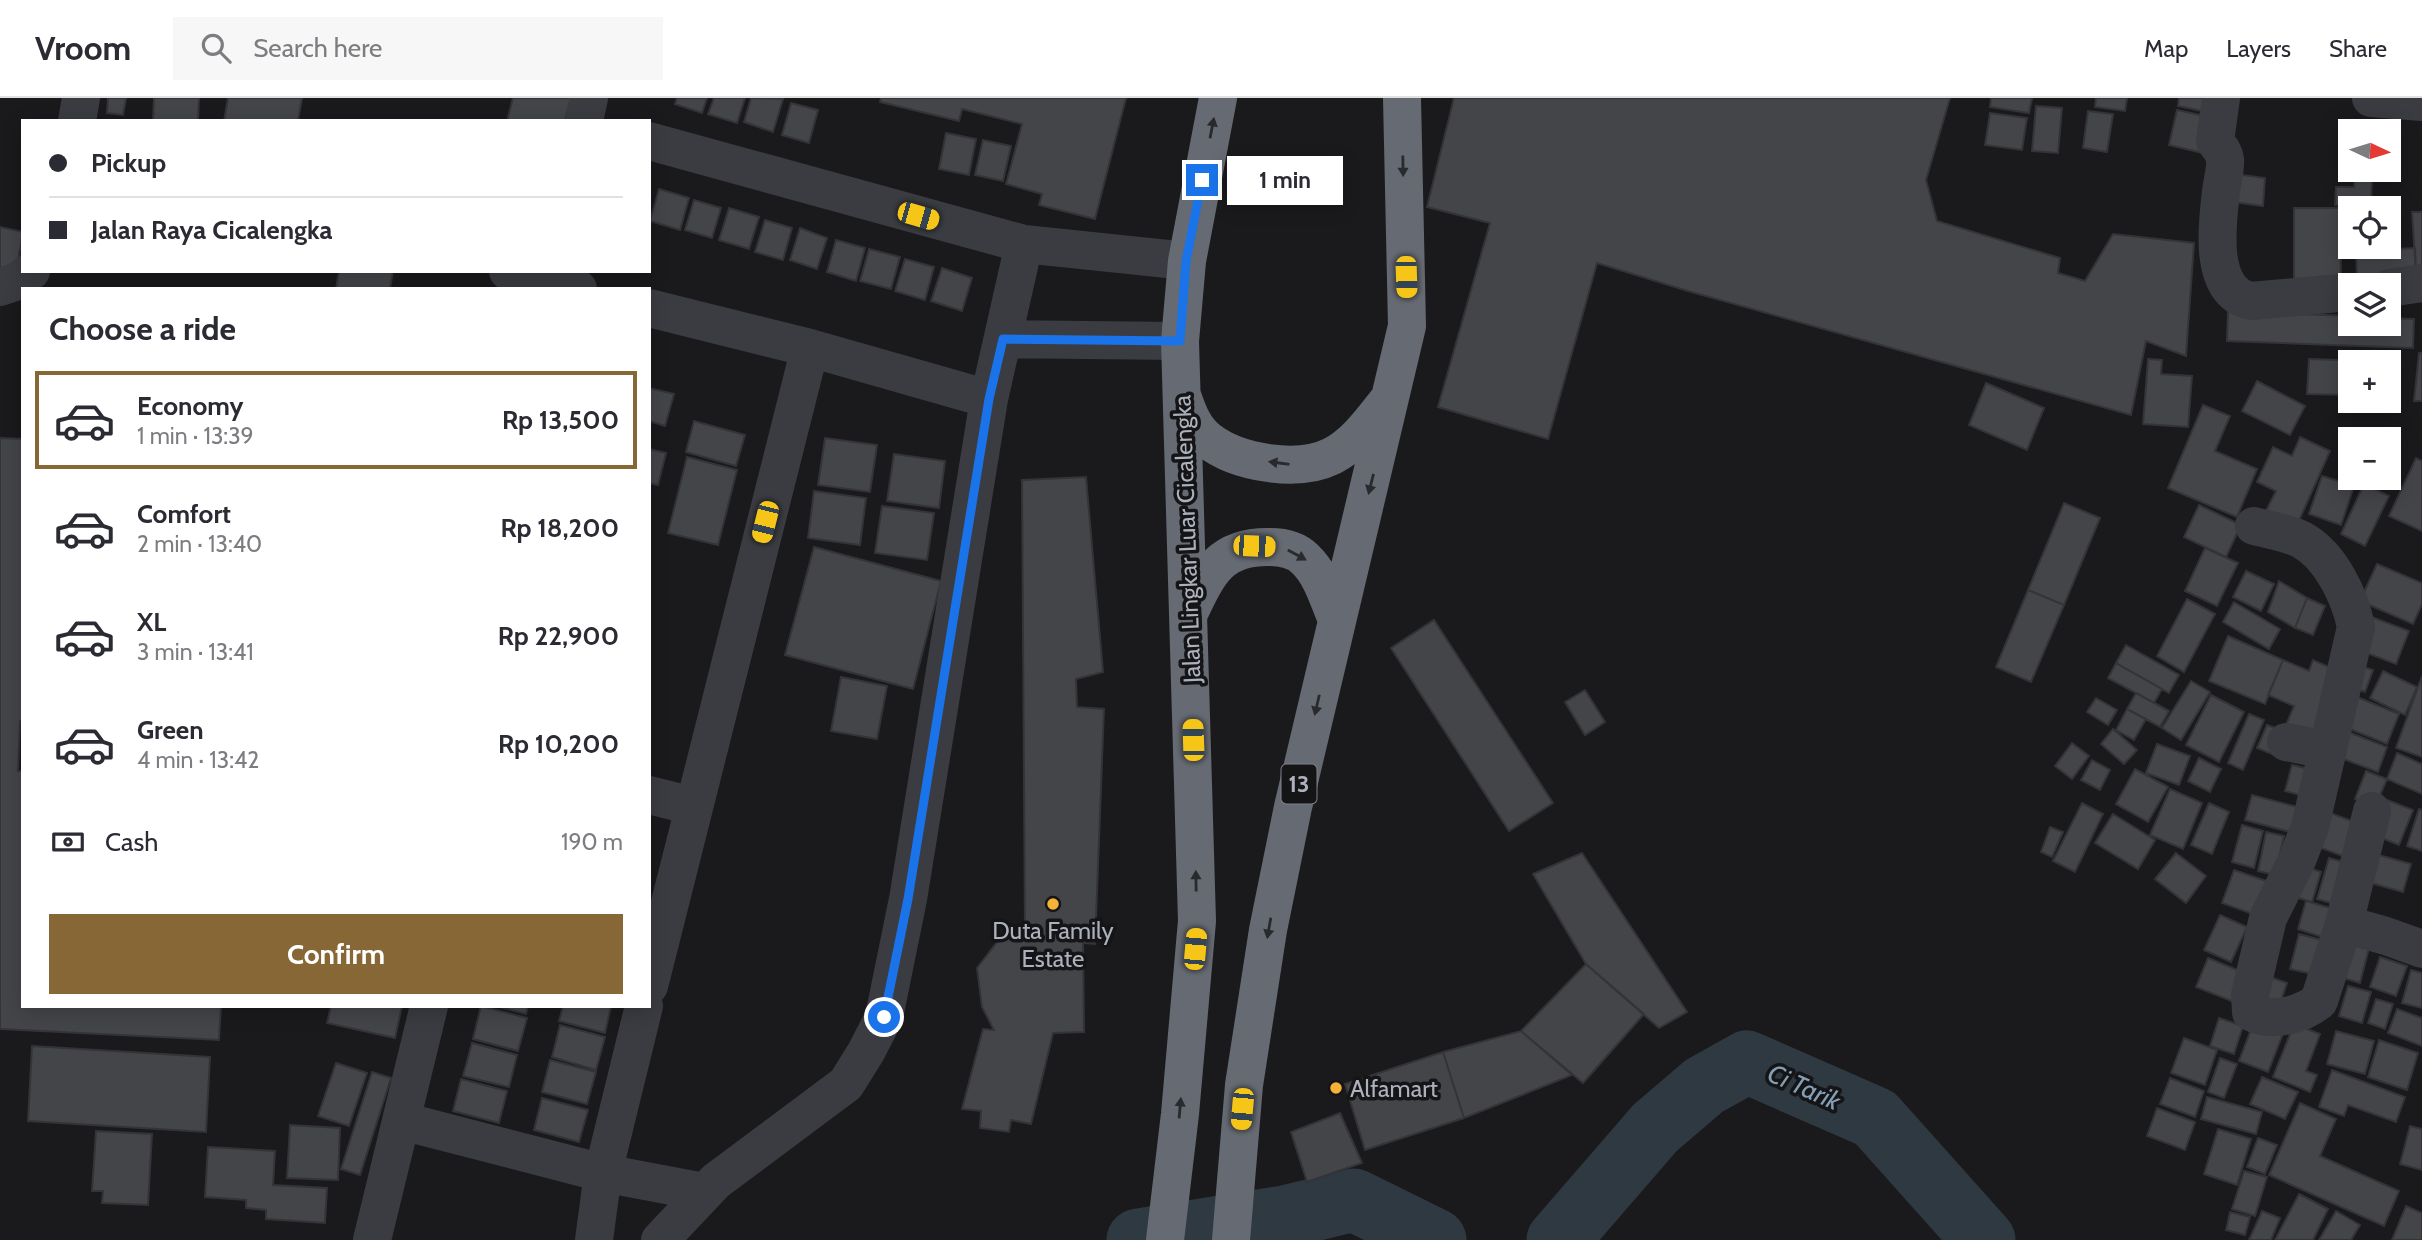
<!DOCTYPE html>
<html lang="en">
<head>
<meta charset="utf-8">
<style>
  :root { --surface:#fff; --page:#f7f7f7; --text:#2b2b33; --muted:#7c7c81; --line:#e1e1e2; --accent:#866735 }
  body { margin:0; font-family:Cabin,sans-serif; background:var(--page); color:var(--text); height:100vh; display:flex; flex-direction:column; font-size:26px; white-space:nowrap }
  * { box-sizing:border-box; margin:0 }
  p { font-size:23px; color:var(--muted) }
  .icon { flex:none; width:38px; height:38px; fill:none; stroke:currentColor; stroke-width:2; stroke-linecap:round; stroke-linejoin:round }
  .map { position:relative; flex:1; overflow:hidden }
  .panel { position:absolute; left:21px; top:189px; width:630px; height:721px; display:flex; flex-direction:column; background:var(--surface); border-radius:0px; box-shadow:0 4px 18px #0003 }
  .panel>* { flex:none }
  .hud { position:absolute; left:21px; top:21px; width:630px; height:154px; border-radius:0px; box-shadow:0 4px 18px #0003; display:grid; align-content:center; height:154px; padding:0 28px; background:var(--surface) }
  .needle { width:46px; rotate:94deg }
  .fabs { position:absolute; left:2338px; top:21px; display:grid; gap:14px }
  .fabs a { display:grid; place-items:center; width:63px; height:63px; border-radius:0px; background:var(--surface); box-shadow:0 4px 18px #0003; font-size:35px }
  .end { position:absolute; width:32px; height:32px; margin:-16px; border:9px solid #1a73e8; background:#fff; box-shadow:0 0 0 4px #fff }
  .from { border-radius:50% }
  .bubble { position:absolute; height:49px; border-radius:0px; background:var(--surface); box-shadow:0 4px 18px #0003; font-size:23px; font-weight:700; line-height:49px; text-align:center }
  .car { position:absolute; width:21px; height:42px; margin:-21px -10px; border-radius:9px; box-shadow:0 0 5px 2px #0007; background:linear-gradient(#f5c518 24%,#345 0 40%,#f5c518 0 76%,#345 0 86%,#f5c518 0) }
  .hud b { display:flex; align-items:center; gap:24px; height:66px; font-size:26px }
  .hud b+b { border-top:2px solid var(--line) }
  .hud i { width:18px; height:18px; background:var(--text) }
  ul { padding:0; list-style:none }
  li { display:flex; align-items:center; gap:21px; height:98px; margin:0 14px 10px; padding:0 14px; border:4px solid transparent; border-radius:0px }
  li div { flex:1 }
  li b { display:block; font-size:26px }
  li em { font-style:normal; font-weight:700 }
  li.active { border-color:var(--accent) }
  li>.icon { width:63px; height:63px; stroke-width:1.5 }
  h2 { padding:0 28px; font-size:32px; line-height:84px }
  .pay { display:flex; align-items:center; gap:18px; height:77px; padding:0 28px; font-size:26px }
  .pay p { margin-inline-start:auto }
  .action { display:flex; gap:14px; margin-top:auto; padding:14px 28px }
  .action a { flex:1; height:80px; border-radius:0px; background:var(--accent); color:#fff; font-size:28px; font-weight:700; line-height:80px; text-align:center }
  header { display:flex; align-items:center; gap:42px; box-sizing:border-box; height:98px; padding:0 35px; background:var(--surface); border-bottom:2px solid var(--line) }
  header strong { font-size:33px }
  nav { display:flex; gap:38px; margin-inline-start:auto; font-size:24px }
  .search { width:490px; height:63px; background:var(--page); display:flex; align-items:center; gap:18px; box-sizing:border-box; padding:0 24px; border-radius:0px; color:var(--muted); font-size:26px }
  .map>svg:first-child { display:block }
</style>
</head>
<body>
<header>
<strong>Vroom</strong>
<div class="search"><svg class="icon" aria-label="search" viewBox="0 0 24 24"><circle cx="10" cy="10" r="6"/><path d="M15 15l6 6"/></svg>Search here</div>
<nav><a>Map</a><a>Layers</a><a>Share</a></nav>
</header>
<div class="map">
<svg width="2422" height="1142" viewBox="0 0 2422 1142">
  <rect width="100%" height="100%" fill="#1a1a1c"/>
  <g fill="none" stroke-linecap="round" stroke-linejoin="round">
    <path stroke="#2f3941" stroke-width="63" d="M1138,1142L1284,1119L1354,1102L1435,1142
      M1558,1142L1655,1030L1704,988L1747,964L1875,1020L1984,1142"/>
  </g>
  <path fill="#444549" stroke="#343438" stroke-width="2" d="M108,0H126L123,17L107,15Z
    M154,0H199L198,23L153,22Z
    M228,0H302L298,23H224Z
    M513,0H571L565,23H507Z
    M677,0H707L702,15L675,6Z
    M714,0H745L737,25L708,16Z
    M751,0L783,1L773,34L744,24Z
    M881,0H1126L1095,121L1039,107L1042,96L1006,86L1022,26L962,11L959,23L880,4Z
    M1454,0H1950L1926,82L1937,123L2060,160L2058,175L2085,183L2113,136L2194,145L2186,258L2146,243L2131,317L1688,193L1597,165L1548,341L1438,309L1490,125L1427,109Z
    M1991,0H2032L2029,15L1990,9Z
    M2096,0H2127L2125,13L2095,9Z
    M2179,0H2219L2216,16L2178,8Z
    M791,5L818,12L809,45L782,37Z
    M2036,8L2062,10L2058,55L2032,53Z
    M2177,12L2214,20L2207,56L2169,47Z
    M2088,13L2113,16L2107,54L2083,50Z
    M1990,15L2027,20L2022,52L1985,47Z
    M946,35L976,41L969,77L939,71Z
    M983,42L1011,48L1003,83L975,77Z
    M2235,76L2265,80L2263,108L2233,104Z
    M2355,78H2372L2371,108L2335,107L2336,89H2354Z
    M659,91L689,100L680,132L650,123Z
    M694,102L721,110L712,140L685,132Z
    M729,110L759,119L749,151L719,142Z
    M2294,110H2340L2341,193H2294Z
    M2412,114H2422V175L2416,176Z
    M765,122L792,130L783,162L755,154Z
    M0,129L23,134L15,180L0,182Z
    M800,130L827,140L817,171L790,162Z
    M836,142L865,150L856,183L827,174Z
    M2415,150L2416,176L2357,179L2356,153Z
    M869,151L900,159L891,191L860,183Z
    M905,161L934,169L925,202L895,193Z
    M942,170L972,180L962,213L931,203Z
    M339,173H393L390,191H336Z
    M2228,213L2350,218V226H2389V220L2414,221L2413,250L2227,243Z
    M2419,255H2422V303H2414Z
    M2148,261L2162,262L2161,276L2192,278L2188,329L2143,326Z
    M2309,261L2396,264L2395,299H2389V264H2350V297L2307,296Z
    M2257,283L2305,308L2290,337L2242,313Z
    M1986,285L2044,310L2027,352L1969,327Z
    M649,290L674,296L665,328L649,323Z
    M2203,307L2230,318L2215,353L2257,371L2237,419L2168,390Z
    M694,323L745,337L736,368L686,354Z
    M2300,339L2330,353L2297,427L2266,413L2276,393L2257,384L2273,349L2292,358Z
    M0,340L23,341V623H20L18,673H23V908H221L219,942L0,931Z
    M825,340L877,347L870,394L818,387Z
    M649,351L666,355L658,387L649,385Z
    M2350,352V380L2340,375Z
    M894,356L945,363L939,410L887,403Z
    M687,359L737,372L718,447L668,435Z
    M2416,360L2422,363V433L2389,418Z
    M2322,378L2354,388L2341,427L2309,416Z
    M1086,379L1103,574L1076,581L1077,609L1104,611L1095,846L1083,845L1084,934L1053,935L1031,1026L1011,1022L1009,1034L980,1030L981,1013L962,1011L983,931L994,932L982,909L977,870L1001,839L1025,837L1022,382Z
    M2364,386L2389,398L2365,448L2341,436Z
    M814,393L866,400L860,447L808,440Z
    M2064,405L2100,420L2064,507L2028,492Z
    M2199,407L2241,427L2226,459L2184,439Z
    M882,408L934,415L927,462L875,455Z
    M814,449L941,483L913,591L785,557Z
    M2205,450L2238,465L2217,508L2185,493Z
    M2377,466L2422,485V506L2413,526L2360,503Z
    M2246,473L2274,486L2261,513L2233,499Z
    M2279,483L2307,500L2295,530L2268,514Z
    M2028,492L2064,507L2031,584L1996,569Z
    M2307,500L2325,508L2313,537L2295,530Z
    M2187,501L2215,516L2184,574L2157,558Z
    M2234,504L2280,531L2269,551L2223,524Z
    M2369,518L2409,533L2396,566L2356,551Z
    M1434,522L1553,705L1509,733L1391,550Z
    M2228,538L2283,562L2265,606L2209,583Z
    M2126,547L2179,577L2169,595L2116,565Z
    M2283,562L2309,573L2313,562L2343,575L2315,640L2286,627L2294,608L2268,597Z
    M2116,565L2162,591L2154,605L2108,580Z
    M2355,566L2373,572L2365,594L2348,588Z
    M2383,573L2417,589L2405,617L2370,600Z
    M2422,578V659L2396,650Z
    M841,579L887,588L877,641L831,633Z
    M2191,583L2210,594L2181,642L2162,630Z
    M1585,592L1605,624L1585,637L1565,604Z
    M2136,595L2169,613L2160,629L2127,611Z
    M2211,597L2244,614L2219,664L2186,647Z
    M2352,597L2399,616L2387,646L2340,627Z
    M2096,600L2117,612L2108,627L2087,614Z
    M2127,611L2146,621L2134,642L2116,632Z
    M2249,616L2264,622L2243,672L2228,665Z
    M2267,627L2286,634L2277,658L2257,650Z
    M2113,631L2137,652L2124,666L2101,646Z
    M2343,632L2387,649L2378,674L2333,657Z
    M2072,645L2089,658L2072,681L2055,668Z
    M2157,646L2190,658L2179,687L2146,675Z
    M2397,655L2422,666V696L2387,681Z
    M2199,660L2221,671L2210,694L2188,683Z
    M2092,662L2110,672L2100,692L2081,682Z
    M2292,667L2318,673L2311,700L2285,693Z
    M2135,671L2168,689L2148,724L2116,706Z
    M2366,673L2387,681L2375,709L2355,701Z
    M2170,691L2202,705L2183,751L2150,737Z
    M2252,697L2301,710L2294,735L2245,722Z
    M2387,702L2413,712L2399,747L2374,737Z
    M2082,705L2103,716L2075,774L2053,763Z
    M2209,705L2229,714L2212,756L2191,747Z
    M2419,711L2422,712V753L2407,748Z
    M2325,713L2360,726L2348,760L2313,747Z
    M2113,716L2155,742L2138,771L2095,745Z
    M2242,727L2263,733L2254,770L2232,764Z
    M2050,729L2063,734L2052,759L2041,754Z
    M2266,734L2284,738L2275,777L2258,773Z
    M2368,754L2411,766L2403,794L2360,782Z
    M1582,755L1687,914L1659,930L1586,866L1533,776Z
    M2176,755L2206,778L2186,805L2155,781Z
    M2329,760L2347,765L2335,806L2317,801Z
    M2297,766L2321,774L2312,804L2288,797Z
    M2234,772L2272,785L2261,819L2222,805Z
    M2306,803L2334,811L2325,840L2298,831Z
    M2220,817L2247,829L2231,864L2204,852Z
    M2299,836L2322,842L2313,876L2290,871Z
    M2345,839L2370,846L2360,885L2334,877Z
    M2380,859L2407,868L2396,898L2370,889Z
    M2208,860L2245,875L2234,904L2196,889Z
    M1586,866L1644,916L1583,985L1521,933Z
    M2411,872L2422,875V910L2402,905Z
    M2267,878L2287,885L2276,917L2257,911Z
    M2348,888L2371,894L2362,925L2339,918Z
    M2376,901L2393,906L2385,931L2368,925Z
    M331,908H402L395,940L327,925Z
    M481,908L527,920L518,953L473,941Z
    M496,908H528L526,916Z
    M563,908H611L605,935L559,923Z
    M2397,911L2422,920V948L2388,935Z
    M2219,920L2243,928L2234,956L2210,948Z
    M2255,921L2284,933L2268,974L2239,963Z
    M2294,926L2320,936L2306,973L2317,977L2310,994L2273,979Z
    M560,927L605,939L596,972L552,959Z
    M1521,933L1572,977L1464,1020L1443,954Z
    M2336,933L2374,943L2365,976L2327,966Z
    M2184,940L2217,952L2205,987L2171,975Z
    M2379,942L2418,955L2407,992L2368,979Z
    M472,945L517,957L509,989L463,978Z
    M32,948L210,959L206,1034L28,1023Z
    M1443,954L1464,1020L1365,1052L1345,986Z
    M2220,960L2237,966L2224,1000L2208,994Z
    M550,962L596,974L587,1006L542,994Z
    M336,965L367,975L349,1028L318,1018Z
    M2332,972L2405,999L2396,1024L2348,1007L2344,1018L2319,1009Z
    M372,974L391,980L360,1077L341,1071Z
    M2262,979L2298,994L2285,1021L2250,1006Z
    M2170,980L2204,993L2195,1019L2160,1006Z
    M461,981L507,993L499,1025L453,1013Z
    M2207,999L2262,1014L2256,1036L2201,1021Z
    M542,1000L588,1012L579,1044L534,1032Z
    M2300,1005L2336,1021L2320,1058L2399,1093L2384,1128L2269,1077Z
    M2157,1010L2195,1024L2185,1052L2147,1038Z
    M1340,1015L1362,1065L1307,1084L1291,1034Z
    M290,1027L340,1030L338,1082L287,1080Z
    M2410,1028L2422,1031V1072L2400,1066Z
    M2218,1031L2251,1041L2237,1087L2204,1076Z
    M96,1033L152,1036L148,1107L102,1105L103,1093H92Z
    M2258,1040L2277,1047L2265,1076L2247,1069Z
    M208,1049L275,1053L273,1087L327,1090L325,1125L266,1121V1112L246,1110V1102L205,1099Z
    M2244,1073L2267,1079L2255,1118L2232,1111Z
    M2299,1096L2328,1111L2313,1142H2275Z
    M2406,1108L2422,1115V1142H2392Z
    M2262,1113L2280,1120L2271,1142H2249Z
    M2336,1113L2360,1127L2351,1142H2319Z
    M2230,1114L2250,1119L2245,1137L2226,1132Z"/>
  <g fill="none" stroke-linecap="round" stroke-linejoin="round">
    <path stroke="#3a3c41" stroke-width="38" d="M2221,0L2215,43C2219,49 2224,53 2225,61C2226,72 2222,83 2221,94C2217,126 2208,195 2251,203L2350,194
      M2371,0L2422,4
      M77,23L81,0
      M584,23L589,0
      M649,43L1024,146L1187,163
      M508,173L578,191
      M0,189L18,183L31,173
      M2389,190L2422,185
      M649,210L810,250L989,301
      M1003,241L1180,243
      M2254,428C2269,432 2289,435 2302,442C2331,458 2350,499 2356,529L2310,729L2297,762L2268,820L2250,897L2251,914C2271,925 2302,917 2319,903L2344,826L2372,713
      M2286,644L2327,652
      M649,697L693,708
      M2344,826L2386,838L2422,851
      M649,888L810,250
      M402,1023L603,1075L704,1094
      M372,1142L429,908
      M594,1142L603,1075L644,908
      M660,1142L716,1083L846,986L866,954L884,919L908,801L989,301L1024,146"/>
    <path stroke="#666a72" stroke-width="38" d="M1183,300C1188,315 1194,331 1208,342C1237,365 1298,375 1332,358C1356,346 1373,321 1389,301
      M1190,513C1209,473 1221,448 1270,449C1282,449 1296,452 1305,461C1322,477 1328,501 1337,522
      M1165,1142L1180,1016L1197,823L1180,243L1187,163L1218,0
      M1231,1142L1244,987L1268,832L1293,709L1407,228L1402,0"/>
  </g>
  <defs><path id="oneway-solid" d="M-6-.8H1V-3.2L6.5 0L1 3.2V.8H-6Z" transform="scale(1.75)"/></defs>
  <g fill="#292a2e">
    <use href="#oneway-solid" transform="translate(1212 30) rotate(-79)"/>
    <use href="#oneway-solid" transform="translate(1403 68) rotate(89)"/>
    <use href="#oneway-solid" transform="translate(1279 365) rotate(-172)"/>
    <use href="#oneway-solid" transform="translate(1371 386) rotate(104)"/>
    <use href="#oneway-solid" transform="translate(1297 457) rotate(29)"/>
    <use href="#oneway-solid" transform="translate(1317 607) rotate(103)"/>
    <use href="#oneway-solid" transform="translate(1196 783) rotate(-91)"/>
    <use href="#oneway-solid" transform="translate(1269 830) rotate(100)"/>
    <use href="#oneway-solid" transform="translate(1180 1010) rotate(-85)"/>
  </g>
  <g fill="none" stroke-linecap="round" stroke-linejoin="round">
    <path stroke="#1a73e8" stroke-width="9" d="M884,919L908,801L989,301L1003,241L1180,243L1186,163L1202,82"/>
  </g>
  <g fill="#f6b137" stroke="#151517" stroke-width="2.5">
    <circle cx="1053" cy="806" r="7"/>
    <circle cx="1336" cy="990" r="7"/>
  </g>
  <g text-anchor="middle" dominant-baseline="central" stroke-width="7" stroke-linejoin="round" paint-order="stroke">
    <rect fill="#151517" stroke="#7f828a" stroke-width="2" x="1281.5" y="666.5" width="35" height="39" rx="5"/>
    <g font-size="23" font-weight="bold" fill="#acb1bc">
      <text x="1299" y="686">13</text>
    </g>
    <g font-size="24" fill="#acb1bc" stroke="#151517">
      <text transform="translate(1187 441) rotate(-92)">Jalan Lingkar Luar Cicalengka</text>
    </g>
    <g font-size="24" fill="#acb1bc" stroke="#151517">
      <text x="1053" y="832">Duta Family<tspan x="1053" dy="28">Estate</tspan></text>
      <text x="1350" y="990" text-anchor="start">Alfamart</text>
    </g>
    <g font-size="26" font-style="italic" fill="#83a0b7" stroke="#151517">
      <text transform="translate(1804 989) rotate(24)">Ci Tarik</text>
    </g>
  </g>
</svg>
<div class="fabs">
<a><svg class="needle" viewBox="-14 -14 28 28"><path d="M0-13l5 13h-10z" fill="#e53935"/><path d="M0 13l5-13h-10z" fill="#7c7c81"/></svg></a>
<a><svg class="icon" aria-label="locate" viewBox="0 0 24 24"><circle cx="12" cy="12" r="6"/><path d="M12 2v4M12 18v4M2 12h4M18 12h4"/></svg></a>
<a><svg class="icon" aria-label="layers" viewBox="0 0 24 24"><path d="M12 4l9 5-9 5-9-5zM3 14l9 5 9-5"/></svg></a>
<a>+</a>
<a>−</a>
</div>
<i class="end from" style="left:884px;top:919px"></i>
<i class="end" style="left:1202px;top:82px"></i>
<div class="bubble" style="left:1227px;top:58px;width:116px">1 min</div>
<i class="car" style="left:918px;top:118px;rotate:106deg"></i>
<i class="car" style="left:1406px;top:179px;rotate:178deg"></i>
<i class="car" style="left:765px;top:424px;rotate:194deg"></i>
<i class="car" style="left:1254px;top:448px;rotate:92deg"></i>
<i class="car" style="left:1193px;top:642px;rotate:358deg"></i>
<i class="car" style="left:1195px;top:851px;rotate:5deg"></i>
<i class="car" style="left:1242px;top:1011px;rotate:185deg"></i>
<div class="hud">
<b><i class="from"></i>Pickup</b>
<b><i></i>Jalan Raya Cicalengka</b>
</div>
<section class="panel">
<h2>Choose a ride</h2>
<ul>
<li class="active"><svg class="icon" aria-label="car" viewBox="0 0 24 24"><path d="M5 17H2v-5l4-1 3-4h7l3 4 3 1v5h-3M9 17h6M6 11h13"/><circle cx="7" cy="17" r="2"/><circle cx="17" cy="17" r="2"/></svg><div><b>Economy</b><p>1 min · 13:39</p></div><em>Rp 13,500</em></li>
<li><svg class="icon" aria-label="car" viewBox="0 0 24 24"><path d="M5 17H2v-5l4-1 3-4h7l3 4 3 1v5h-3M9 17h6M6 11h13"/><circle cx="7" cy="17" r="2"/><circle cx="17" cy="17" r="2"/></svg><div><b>Comfort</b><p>2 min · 13:40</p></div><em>Rp 18,200</em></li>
<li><svg class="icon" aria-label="car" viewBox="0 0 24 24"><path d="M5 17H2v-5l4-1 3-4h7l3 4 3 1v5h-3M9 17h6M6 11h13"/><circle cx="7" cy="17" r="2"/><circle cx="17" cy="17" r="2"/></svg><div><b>XL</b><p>3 min · 13:41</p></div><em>Rp 22,900</em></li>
<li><svg class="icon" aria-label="car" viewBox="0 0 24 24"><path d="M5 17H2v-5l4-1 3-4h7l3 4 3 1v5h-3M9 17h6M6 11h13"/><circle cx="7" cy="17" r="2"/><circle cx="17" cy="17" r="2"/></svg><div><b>Green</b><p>4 min · 13:42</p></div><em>Rp 10,200</em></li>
</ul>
<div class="pay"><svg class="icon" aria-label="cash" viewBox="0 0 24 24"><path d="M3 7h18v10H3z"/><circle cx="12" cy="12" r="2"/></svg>Cash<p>190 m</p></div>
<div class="action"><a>Confirm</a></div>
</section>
</div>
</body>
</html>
